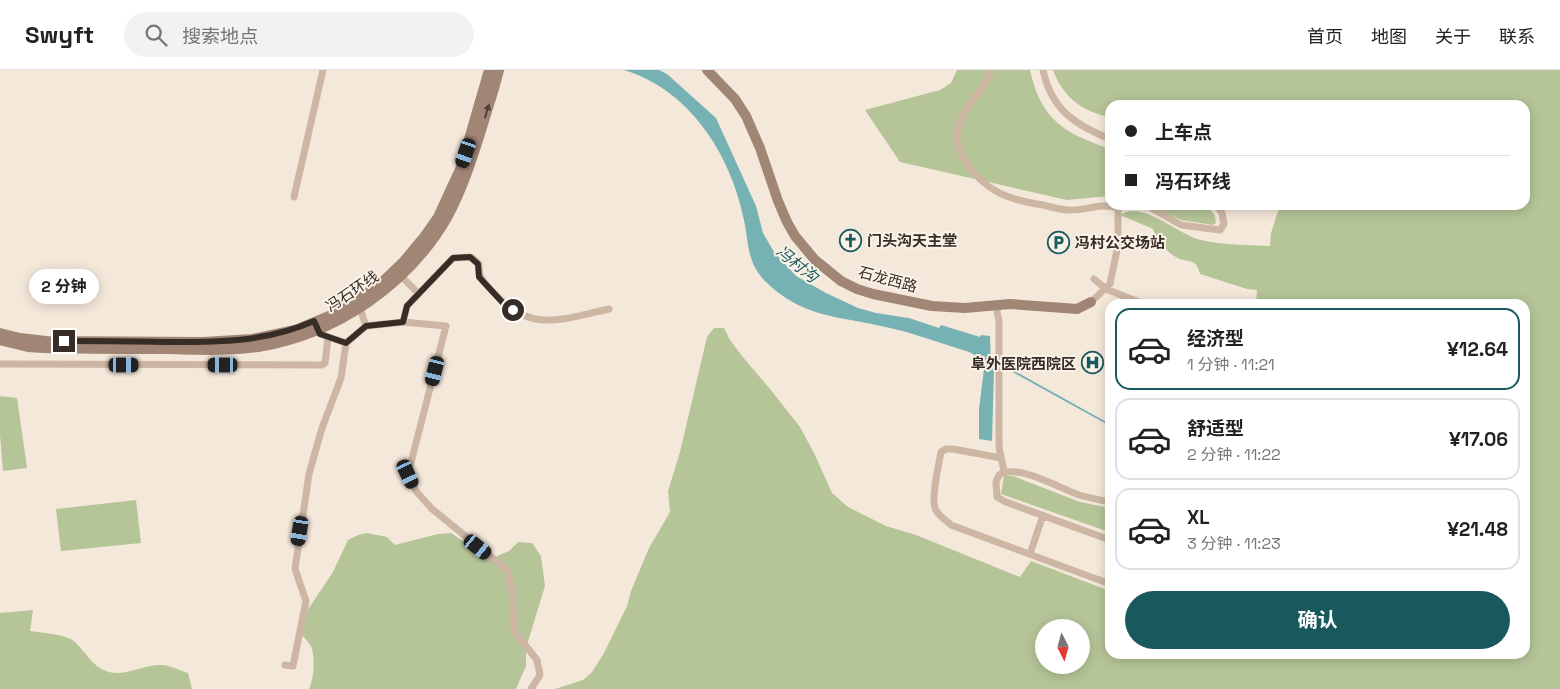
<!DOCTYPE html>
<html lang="zh">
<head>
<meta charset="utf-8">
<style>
  :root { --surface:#fff; --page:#f2f2f2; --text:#222; --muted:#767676; --line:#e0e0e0; --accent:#18595e }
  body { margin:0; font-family:"Space Grotesk","Noto Sans SC",sans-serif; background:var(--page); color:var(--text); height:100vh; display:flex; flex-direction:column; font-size:19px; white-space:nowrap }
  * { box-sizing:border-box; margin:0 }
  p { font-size:16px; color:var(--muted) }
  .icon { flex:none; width:28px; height:28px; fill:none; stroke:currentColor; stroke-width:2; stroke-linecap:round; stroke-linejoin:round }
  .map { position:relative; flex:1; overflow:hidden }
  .panel { position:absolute; left:1105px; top:229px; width:425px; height:360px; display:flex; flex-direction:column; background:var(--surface); border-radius:15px; box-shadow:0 2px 12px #0003 }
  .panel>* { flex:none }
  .guide { position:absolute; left:1105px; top:30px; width:425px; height:110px; border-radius:15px; box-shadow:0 2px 12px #0003; display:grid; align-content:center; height:110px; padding:0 20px; background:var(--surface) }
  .needle { width:32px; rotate:174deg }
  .buttons { position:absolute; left:1035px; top:549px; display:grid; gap:10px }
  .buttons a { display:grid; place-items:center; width:55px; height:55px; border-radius:50%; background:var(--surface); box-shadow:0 2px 12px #0003; font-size:25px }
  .end { position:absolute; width:22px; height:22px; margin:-11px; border:6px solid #382c27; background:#fff; box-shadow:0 0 0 2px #fff }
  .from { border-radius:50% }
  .bubble { position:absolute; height:35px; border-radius:18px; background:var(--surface); box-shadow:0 2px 12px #0003; font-size:16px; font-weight:700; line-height:35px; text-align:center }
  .car { position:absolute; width:15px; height:30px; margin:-15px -8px; border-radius:6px; box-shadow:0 0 4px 1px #0007; background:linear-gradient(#222 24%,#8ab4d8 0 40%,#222 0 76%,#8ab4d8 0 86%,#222 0) }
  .guide b { display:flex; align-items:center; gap:18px; height:48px; font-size:19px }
  .guide b+b { border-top:1px solid var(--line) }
  .guide i { width:12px; height:12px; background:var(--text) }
  ul { padding:9px 0 0; list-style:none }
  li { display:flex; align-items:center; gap:15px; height:82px; margin:0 10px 8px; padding:0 10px; border:2px solid var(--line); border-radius:15px }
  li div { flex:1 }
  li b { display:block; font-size:19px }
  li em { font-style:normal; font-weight:700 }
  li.active { border-color:var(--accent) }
  li>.icon { width:45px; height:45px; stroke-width:1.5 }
  .primary-button { display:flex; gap:10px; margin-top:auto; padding:10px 20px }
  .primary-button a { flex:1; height:58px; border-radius:30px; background:var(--accent); color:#fff; font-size:20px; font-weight:700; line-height:58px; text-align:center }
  header { display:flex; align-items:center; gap:30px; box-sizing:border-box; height:70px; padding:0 25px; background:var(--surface); border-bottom:1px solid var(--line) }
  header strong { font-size:24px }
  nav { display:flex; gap:28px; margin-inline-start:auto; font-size:18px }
  .search { width:350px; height:45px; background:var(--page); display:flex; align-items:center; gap:12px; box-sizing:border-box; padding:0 18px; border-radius:28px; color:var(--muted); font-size:19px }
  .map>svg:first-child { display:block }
</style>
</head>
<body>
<header>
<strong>Swyft</strong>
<div class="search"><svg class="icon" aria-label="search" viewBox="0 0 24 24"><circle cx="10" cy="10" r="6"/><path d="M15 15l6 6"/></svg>搜索地点</div>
<nav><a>首页</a><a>地图</a><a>关于</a><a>联系</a></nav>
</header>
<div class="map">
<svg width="1560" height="619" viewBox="0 0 1560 619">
  <rect width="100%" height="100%" fill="#f4e8da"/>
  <path fill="#b6c598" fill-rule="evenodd" d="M957,0H1030C1041,50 1064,63 1110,79V126L1067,130L900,92L865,40L940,20L951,13Z
    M1053,0H1560V619H555L583,610L592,602L604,583L627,536L631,521L649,478L670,442L668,421L680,382L707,267L714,258H724L730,270L742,286L770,319L800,357L814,383L832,423L848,437L886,456L916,465L1020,507L1031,491L1110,521V584H1525V338L1526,335L1525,336V234H1256L1257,220L1247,219L1200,204C1196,186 1187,194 1176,187C1167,183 1156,168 1153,159L1120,145C1142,129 1178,165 1201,170C1223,175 1247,175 1270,176L1271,163L1280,135H1525V35H1110V47C1082,42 1063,27 1053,0ZM1044,558H1081V595H1044Z
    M1151,135H1207L1215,146L1216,153L1213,155L1181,150Z
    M0,326L17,328L27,398L3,401L0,365Z
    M1004,406H1013L1080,432L1110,438L1109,462L1001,424Z
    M136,430L141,473L61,481L56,439Z
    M367,463L387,467L395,475L438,464L451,463L475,479L493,488L509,481L518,472L532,473L541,486L545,516L526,578V596L516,619H309C314,608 315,591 312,579C310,573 303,567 300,562L303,547L333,502L348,470L358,465Z
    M33,540L30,561C42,563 66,564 75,572C85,581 92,596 106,601C124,608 143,594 162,595C169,595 181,601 188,603L192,619H0V543Z"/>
  <path fill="#76b2b4" d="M624,0H659L667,4L716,48L756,136L763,163L774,182L796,206L826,223L858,238L876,243L909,248L939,258L941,255L980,267L981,265L990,266L991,298L994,299L992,371L979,369V339L984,299C983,289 977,286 969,282C940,273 911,262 881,256C837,246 802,247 766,212C747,193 749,175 744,150C731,85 690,20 624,0Z"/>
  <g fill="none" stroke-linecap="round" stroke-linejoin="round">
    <path stroke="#76b2b4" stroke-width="2" d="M1001,299H1009L1110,355"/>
    <path stroke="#cdb7a4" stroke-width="7" d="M991,0C985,23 958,39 957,64C956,74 960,84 966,92C985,122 1010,130 1043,135C1052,137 1061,140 1069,140C1088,141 1098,132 1118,138
      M1043,0C1051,39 1075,55 1110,69
      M294,127L323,0
      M1146,135L1181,155L1220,160L1224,154L1222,143L1216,135
      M400,205L418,223
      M1094,209L1106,219L1144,234
      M1091,232L1110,214L1118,175V138L1128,135
      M1224,234H1229
      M996,236L999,251V377L1004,401
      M360,238L366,256
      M403,252L446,256L408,404L416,421L431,438L507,500L512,519L514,561L537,590L540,605L531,619
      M346,273L366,256L403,252L407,236L453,188L471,187L479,194C479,210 483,211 494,223C531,264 562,249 609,239
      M0,294L322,295L325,293L328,268
      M1001,388L953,379H946L941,382C939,394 931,427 935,438C937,445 946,450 951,455L1110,514
      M1110,432C1100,430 1089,428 1079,425C1059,418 1018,393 999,405L996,412L997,427L1006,432L1110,470
      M1030,484L1043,445
      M285,595L293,596L306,531L295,499L309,404L322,358L341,308L346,273L320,264L316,257"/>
    <path stroke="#a18575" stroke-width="10" d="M707,0L735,29L746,46L760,78L778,131L787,152L795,166L815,190L841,211L857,219L873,224L932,236L965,238L1010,234L1077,239L1091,232
      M0,263L20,268L46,271L203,272L252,269L295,260L331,245L345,238L381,213L404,191L424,167L438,147L461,97L489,0
      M0,270L28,277L43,278C86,279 129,279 171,279C200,280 230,281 258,277C336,264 409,215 448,146C464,116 474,83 484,51C489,34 495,17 499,0"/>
  </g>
  <defs><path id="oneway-solid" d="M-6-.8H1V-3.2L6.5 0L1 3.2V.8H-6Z" transform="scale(1.25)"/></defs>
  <use fill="#52423a" href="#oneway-solid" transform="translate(487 41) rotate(-73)"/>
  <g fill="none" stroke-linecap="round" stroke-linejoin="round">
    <path stroke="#382c27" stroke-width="6" d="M64,271C97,271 130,271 163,272C217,272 264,273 314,251L320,264L346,273L366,256L403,252L407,236L453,188L470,187L478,194L479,207L503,233L513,240"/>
  </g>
  <defs>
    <symbol id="church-ring" viewBox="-11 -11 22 22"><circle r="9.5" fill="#fbf2e7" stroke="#18595e" stroke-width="1.5"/><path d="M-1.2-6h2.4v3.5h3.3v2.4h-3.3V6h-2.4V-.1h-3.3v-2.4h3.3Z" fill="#18595e"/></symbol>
    <symbol id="parking-ring" viewBox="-11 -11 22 22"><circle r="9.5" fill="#fbf2e7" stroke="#18595e" stroke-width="1.5"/><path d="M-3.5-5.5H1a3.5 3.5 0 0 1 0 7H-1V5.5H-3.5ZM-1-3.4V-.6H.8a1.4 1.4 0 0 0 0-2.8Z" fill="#18595e"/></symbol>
    <symbol id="hospital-ring" viewBox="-11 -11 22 22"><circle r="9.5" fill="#fbf2e7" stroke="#18595e" stroke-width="1.5"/><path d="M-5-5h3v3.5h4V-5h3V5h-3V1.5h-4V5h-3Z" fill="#18595e"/></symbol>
  </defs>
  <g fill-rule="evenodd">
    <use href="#church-ring" x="838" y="158" width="25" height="25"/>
    <use href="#parking-ring" x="1046" y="160" width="25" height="25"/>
    <use href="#hospital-ring" x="1080" y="280" width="25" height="25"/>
  </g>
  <g text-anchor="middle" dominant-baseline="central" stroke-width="4" stroke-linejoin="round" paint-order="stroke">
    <g font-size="15" font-weight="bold" fill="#382c27" stroke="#fbf2e7" text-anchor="start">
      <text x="867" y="170">门头沟天主堂</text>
      <text x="1075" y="172">冯村公交场站</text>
      <text x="1076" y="293" text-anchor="end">阜外医院西院区</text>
    </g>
    <g font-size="15" fill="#382c27" stroke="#fbf2e7">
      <text transform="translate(888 209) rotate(15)">石龙西路</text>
      <text transform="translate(352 221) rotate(-34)">冯石环线</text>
    </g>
    <g font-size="16" font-style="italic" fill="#18595e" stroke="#fbf2e7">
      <text transform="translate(797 194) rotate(39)">冯村沟</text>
    </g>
  </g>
</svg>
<div class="buttons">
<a><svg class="needle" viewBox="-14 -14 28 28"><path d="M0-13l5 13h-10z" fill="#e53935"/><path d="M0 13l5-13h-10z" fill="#767676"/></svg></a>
</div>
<i class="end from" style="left:513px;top:240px"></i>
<i class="end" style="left:64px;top:271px"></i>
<div class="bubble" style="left:29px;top:199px;width:70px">2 分钟</div>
<i class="car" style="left:466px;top:83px;rotate:199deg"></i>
<i class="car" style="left:124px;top:295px;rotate:90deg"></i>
<i class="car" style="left:223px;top:295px;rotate:270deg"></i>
<i class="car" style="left:435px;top:301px;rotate:194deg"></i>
<i class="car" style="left:408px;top:404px;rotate:155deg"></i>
<i class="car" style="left:300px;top:461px;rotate:189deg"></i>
<i class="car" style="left:478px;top:477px;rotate:129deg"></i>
<div class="guide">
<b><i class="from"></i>上车点</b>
<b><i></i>冯石环线</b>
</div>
<section class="panel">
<ul>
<li class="active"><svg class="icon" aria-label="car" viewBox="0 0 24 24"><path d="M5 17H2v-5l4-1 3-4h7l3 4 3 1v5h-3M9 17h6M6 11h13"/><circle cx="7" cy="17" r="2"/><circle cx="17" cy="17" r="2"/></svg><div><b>经济型</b><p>1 分钟 · 11:21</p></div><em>¥12.64</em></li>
<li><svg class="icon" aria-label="car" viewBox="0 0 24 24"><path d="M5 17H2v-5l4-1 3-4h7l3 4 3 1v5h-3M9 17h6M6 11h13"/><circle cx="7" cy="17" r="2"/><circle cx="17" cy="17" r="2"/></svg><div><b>舒适型</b><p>2 分钟 · 11:22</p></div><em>¥17.06</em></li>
<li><svg class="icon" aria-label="car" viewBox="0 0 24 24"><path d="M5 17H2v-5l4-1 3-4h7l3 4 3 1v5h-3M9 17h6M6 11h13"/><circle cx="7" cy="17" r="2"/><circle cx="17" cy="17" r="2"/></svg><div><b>XL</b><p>3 分钟 · 11:23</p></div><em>¥21.48</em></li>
</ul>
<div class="primary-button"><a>确认</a></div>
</section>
</div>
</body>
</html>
